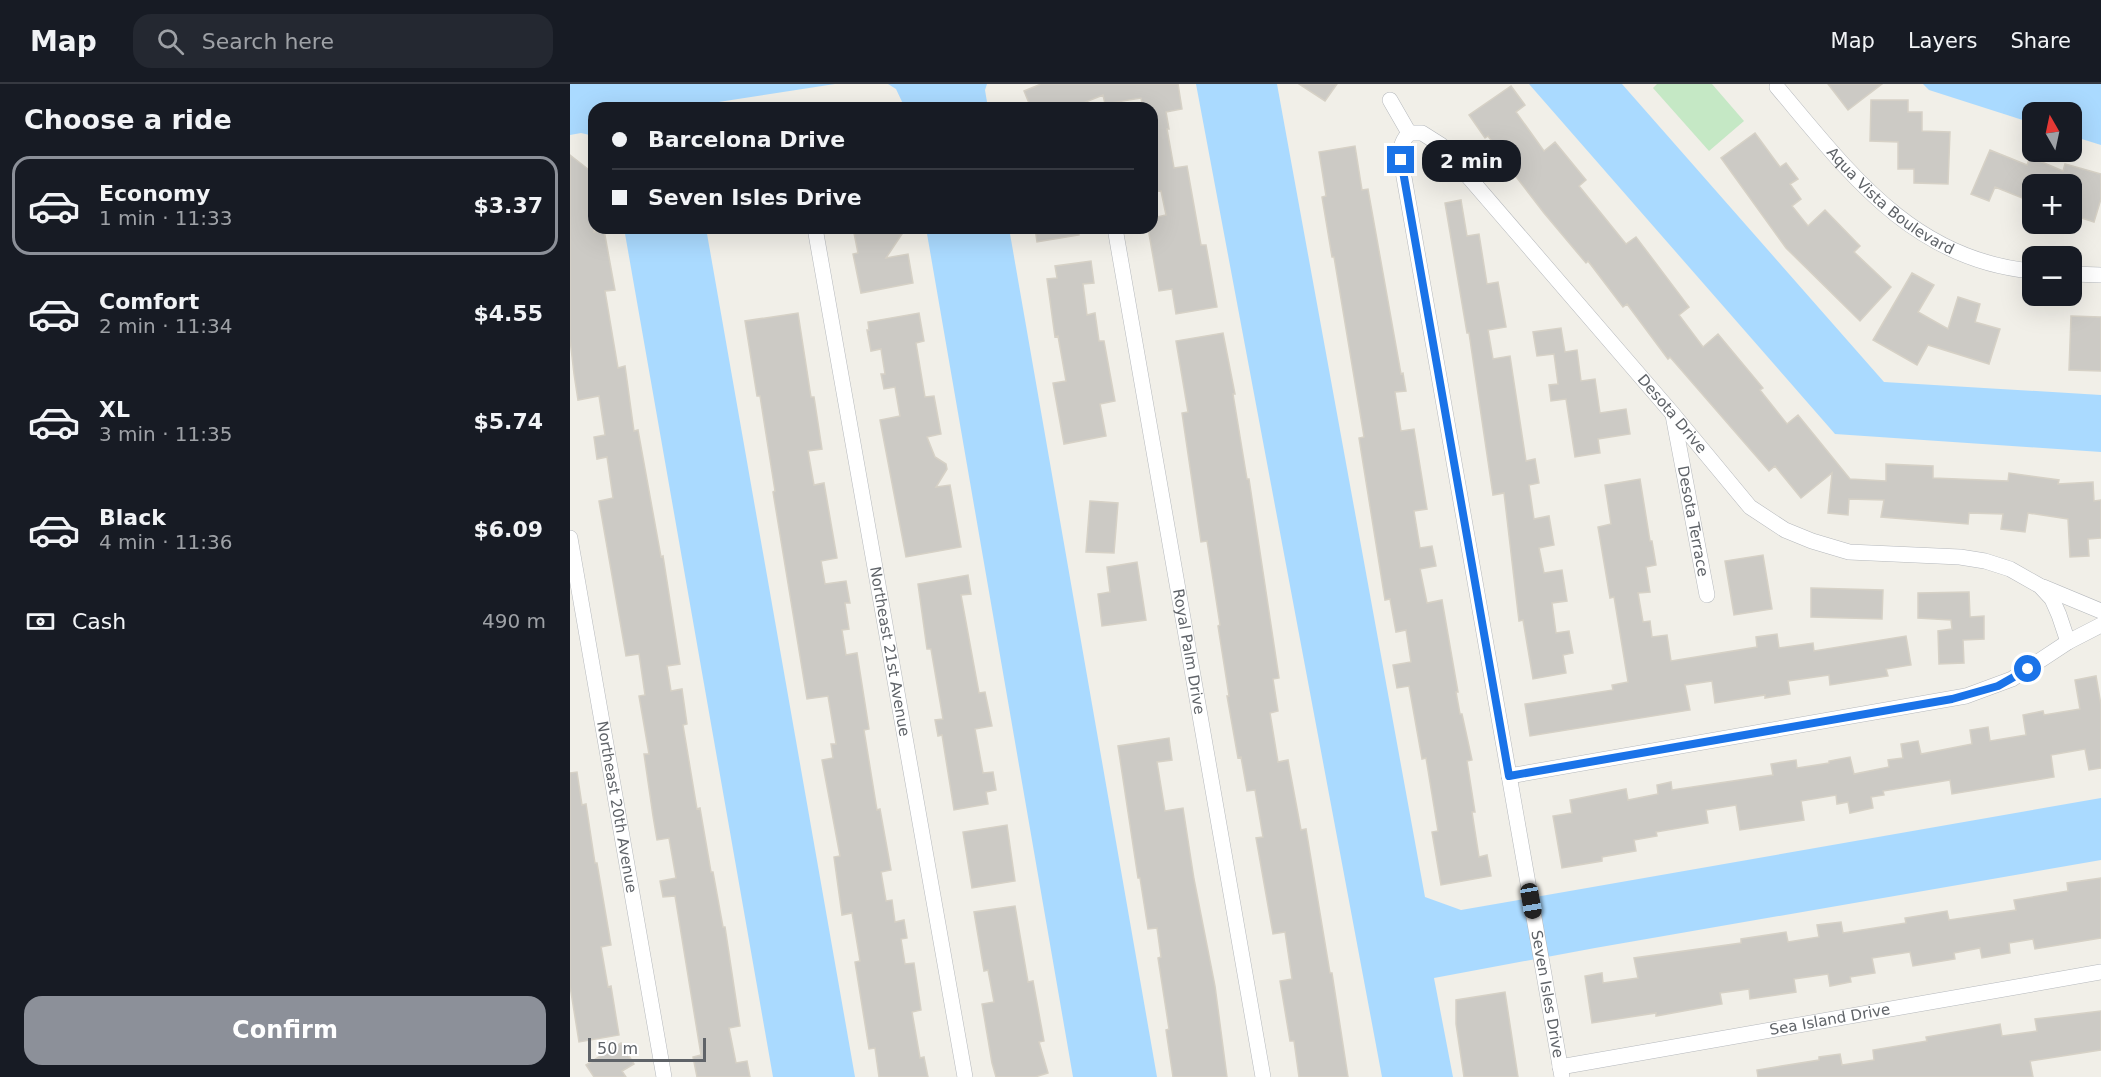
<!DOCTYPE html>
<html lang="en">
<head>
<meta charset="utf-8">
<style>
  :root { --surface:#171b24; --page:#242831; --text:#f1f3f6; --muted:#9ea1a6; --line:#363941; --accent:#8c9099 }
  body { margin:0; font-family:"DejaVu Sans",sans-serif; background:var(--page); color:var(--text); height:100vh; display:flex; flex-direction:column; font-size:22px; white-space:nowrap }
  * { box-sizing:border-box; margin:0 }
  p { font-size:20px; color:var(--muted) }
  .icon { flex:none; width:33px; height:33px; fill:none; stroke:currentColor; stroke-width:2; stroke-linecap:round; stroke-linejoin:round }
  .map { position:relative; flex:1; overflow:hidden }
  .details { display:flex; flex-direction:column; background:var(--surface); width:570px }
  .details>* { flex:none }
  .guide { position:absolute; left:18px; top:18px; width:570px; height:132px; border-radius:18px; box-shadow:0 6px 24px #0002; display:grid; align-content:center; height:132px; padding:0 24px; background:var(--surface) }
  .needle { width:39px; rotate:351deg }
  .fabs { position:absolute; left:1452px; top:18px; display:grid; gap:12px }
  .fabs a { display:grid; place-items:center; width:60px; height:60px; border-radius:12px; background:var(--surface); box-shadow:0 6px 24px #0002; font-size:30px }
  .scale { position:absolute; left:18px; bottom:15px; width:118px; box-sizing:border-box; padding-left:6px; border:3px solid #5f6368; border-top:0; font-size:16px; line-height:21px; white-space:nowrap; color:#5f6368; -webkit-text-stroke:4px #fff; paint-order:stroke }
  .end { position:absolute; width:27px; height:27px; margin:-14px; border:8px solid #1a73e8; background:#fff; box-shadow:0 0 0 3px #fff }
  .from { border-radius:50% }
  .bubble { position:absolute; height:42px; border-radius:18px; background:var(--surface); box-shadow:0 6px 24px #0002; font-size:20px; font-weight:700; line-height:42px; text-align:center }
  .car { position:absolute; width:18px; height:36px; margin:-18px -9px; border-radius:8px; box-shadow:0 0 4px 2px #0007; background:linear-gradient(#222 24%,#8ab4d8 0 40%,#222 0 76%,#8ab4d8 0 86%,#222 0) }
  .guide b { display:flex; align-items:center; gap:21px; height:57px; font-size:22px }
  .guide b+b { border-top:2px solid var(--line) }
  .guide i { width:15px; height:15px; background:var(--text) }
  ul { padding:0; list-style:none }
  li { display:flex; align-items:center; gap:18px; height:99px; margin:0 12px 9px; padding:0 12px; border:3px solid transparent; border-radius:18px }
  li div { flex:1 }
  li b { display:block; font-size:22px }
  li em { font-style:normal; font-weight:700 }
  li.active { border-color:var(--accent) }
  li>.icon { width:54px; height:54px; stroke-width:1.5 }
  h2 { padding:0 24px; font-size:27px; line-height:72px }
  .pay { display:flex; align-items:center; gap:15px; height:66px; padding:0 24px; font-size:22px }
  .pay p { margin-inline-start:auto }
  .button { display:flex; gap:12px; margin-top:auto; padding:12px 24px }
  .button a { flex:1; height:69px; border-radius:18px; background:var(--accent); color:#fff; font-size:24px; font-weight:700; line-height:69px; text-align:center }
  header { display:flex; align-items:center; gap:36px; box-sizing:border-box; height:84px; padding:0 30px; background:var(--surface); border-bottom:2px solid var(--line) }
  header strong { font-size:28px }
  nav { display:flex; gap:33px; margin-inline-start:auto; font-size:21px }
  .search { width:420px; height:54px; background:var(--page); display:flex; align-items:center; gap:15px; box-sizing:border-box; padding:0 21px; border-radius:18px; color:var(--muted); font-size:22px }
  main { display:flex; flex:1; min-height:0 }
  .map>svg:first-child { display:block }
</style>
</head>
<body>
<header>
<strong>Map</strong>
<div class="search"><svg class="icon" aria-label="search" viewBox="0 0 24 24"><circle cx="10" cy="10" r="6"/><path d="M15 15l6 6"/></svg>Search here</div>
<nav><a>Map</a><a>Layers</a><a>Share</a></nav>
</header>
<main>
<section class="details">
<h2>Choose a ride</h2>
<ul>
<li class="active"><svg class="icon" aria-label="car" viewBox="0 0 24 24"><path d="M5 17H2v-5l4-1 3-4h7l3 4 3 1v5h-3M9 17h6M6 11h13"/><circle cx="7" cy="17" r="2"/><circle cx="17" cy="17" r="2"/></svg><div><b>Economy</b><p>1 min · 11:33</p></div><em>$3.37</em></li>
<li><svg class="icon" aria-label="car" viewBox="0 0 24 24"><path d="M5 17H2v-5l4-1 3-4h7l3 4 3 1v5h-3M9 17h6M6 11h13"/><circle cx="7" cy="17" r="2"/><circle cx="17" cy="17" r="2"/></svg><div><b>Comfort</b><p>2 min · 11:34</p></div><em>$4.55</em></li>
<li><svg class="icon" aria-label="car" viewBox="0 0 24 24"><path d="M5 17H2v-5l4-1 3-4h7l3 4 3 1v5h-3M9 17h6M6 11h13"/><circle cx="7" cy="17" r="2"/><circle cx="17" cy="17" r="2"/></svg><div><b>XL</b><p>3 min · 11:35</p></div><em>$5.74</em></li>
<li><svg class="icon" aria-label="car" viewBox="0 0 24 24"><path d="M5 17H2v-5l4-1 3-4h7l3 4 3 1v5h-3M9 17h6M6 11h13"/><circle cx="7" cy="17" r="2"/><circle cx="17" cy="17" r="2"/></svg><div><b>Black</b><p>4 min · 11:36</p></div><em>$6.09</em></li>
</ul>
<div class="pay"><svg class="icon" aria-label="cash" viewBox="0 0 24 24"><path d="M3 7h18v10H3z"/><circle cx="12" cy="12" r="2"/></svg>Cash<p>490 m</p></div>
<div class="button"><a>Confirm</a></div>
</section>
<div class="map">
<svg width="1531" height="993" viewBox="0 0 1531 993">
  <rect width="100%" height="100%" fill="#f1efe8"/>
  <path fill="#c5e8c5" d="M1087,0H1142L1174,37L1139,67L1083,4Z"/>
  <path fill="#aadaff" d="M0,0H265L142,19L132,24H24V52L11,49L0,51Z
    M318,0H417L415,6L418,24H335L326,5Z
    M626,0H707L855,813L891,826L1531,714V776L1025,864L864,894L883,993H812Z
    M959,0H1052L1314,298L1531,311V368L1265,350Z
    M1353,0H1531V61L1502,52V28H1462V39L1359,6Z
    M54,144H136L285,993H203Z
    M356,144H439L587,993H503Z"/>
  <path fill="#cccac5" stroke="#d6d1c6" stroke-width="1.5" d="M471,0H608L612,25L596,28L599,45H597L604,84L617,82L631,161H636L647,223L606,230L602,205L589,207L578,144H582V134L596,131L591,107L582,108V24H573L571,14L535,20L533,11L501,24H461L454,7Z
    M729,0H767L755,17Z
    M1258,0H1312L1278,26Z
    M941,2L955,21L946,28L974,67L985,58L1016,96L1009,102L1056,160L1066,153L1119,223L1109,231L1133,263L1148,250L1193,304L1190,306L1217,340L1228,331L1280,395L1316,397V380L1363,382V394L1438,397L1439,389L1489,396L1488,400L1523,398L1524,417L1531,416V454L1518,455L1519,472L1500,473L1498,435L1458,429L1455,448L1431,445L1433,430L1399,429L1398,440L1311,433L1314,416L1279,415L1278,431L1258,429L1262,389L1231,414L1205,382L1199,387L1100,273L1098,275L1057,220L1053,223L1018,177L1016,179L974,129L944,90L945,89L918,52L915,54L899,31Z
    M1301,16H1338V28H1352V47L1380,48L1378,100L1344,99V85H1328V58L1300,57Z
    M1185,49L1210,83L1216,79L1228,95L1220,100L1231,115L1222,122L1238,142L1255,126L1290,162L1284,168L1321,203L1290,237L1216,164L1151,74Z
    M785,62L792,106L798,105L831,290L833,289L836,307L825,308L831,347L844,345L857,425L844,427L850,464L862,462L866,482L850,485L857,519L872,516L888,608H886L890,630H892L902,676L897,677L905,728H902L909,773L917,771L921,792L871,801L862,748L868,747L856,674L852,675L839,602L827,604L823,581L841,578L836,546L826,548L820,515L815,516L789,354L794,353L764,173H762L752,113L756,112L749,68Z
    M1420,66L1457,81L1460,73L1493,87L1495,80L1531,90V115L1524,138L1502,131V100H1462V118L1425,103L1419,117L1401,110Z
    M0,71L23,89L24,148L34,146L45,206L35,207L48,284L55,282L64,347L68,346L91,473L93,472L110,580L97,582L101,607L112,605L117,640L113,641L127,725L130,724L141,788H143L153,843H155L170,942L159,944L166,979L177,977L180,993H127L123,973L131,971L105,812L93,813L90,797L106,794L99,754L87,756L83,732L74,670H79L69,612L75,611L69,570L56,572L29,417L43,414L37,373L27,375L24,353L35,351L29,312L8,316L4,290L0,255Z
    M891,116L897,152L909,150L917,200L928,198L936,243L918,246L923,275L940,272L956,377L965,375L969,399L959,401L964,435L979,432L984,461L969,464L974,489L992,486L997,517L982,519L986,549L999,547L1003,569L993,571L996,589L963,595L953,536L949,537L934,409L923,411L899,249H897L875,119Z
    M283,144H322L332,150L316,174L338,170L343,199L291,209L283,170L288,169Z
    M465,144H508L509,151L467,158Z
    M521,177L524,199L513,200L517,231L525,229L529,257H534L545,317L530,320L536,352L494,360L483,299L496,297L488,252L485,253L477,195L487,194L485,182Z
    M1342,189L1364,201L1348,228L1378,245L1388,213L1410,220L1405,238L1430,245L1419,280L1358,261L1347,281L1303,256Z
    M228,229L241,313H244L252,365L238,367L244,401L254,399L267,474L251,477L255,500L276,497L280,519H275L279,545L272,546L276,571L287,569L299,645L294,646L307,726L310,725L321,786L311,788L316,817L322,816L325,838L334,836L337,854L331,855L335,880L344,879L351,926L342,928L350,974L354,973L358,993H309L305,964L299,965L285,878L290,877L282,829L272,831L264,773L270,772L252,676L263,674L261,660H266L258,612L237,615L203,408L205,407L190,312H187L175,237Z
    M349,229L354,257L346,259L355,313L364,312L371,350L357,353L365,373L376,380L377,385L366,403L380,401L391,463L336,473L310,336L330,332L325,303L314,305L311,290H315L311,265L301,267L297,246H299L298,238Z
    M1501,232L1531,233V287L1499,286Z
    M991,244L995,268L1007,266L1011,297L1025,295L1030,329L1056,325L1060,350L1028,355L1030,369L1005,373L996,315L981,317L979,301L988,300L984,270L967,272L963,248Z
    M653,249L665,310H663L677,395H679L709,594L703,595L708,627L700,629L708,678L718,676L731,746L736,745L760,889H762L778,993H729L724,957H720L710,897L722,895L715,848L703,850L686,754L693,753L685,706L677,707L671,673L668,674L657,612H659L648,542L650,541L637,457L631,458L612,329L618,328L606,257Z
    M1070,395L1080,457H1082L1086,481L1076,483L1080,508L1068,509L1073,538L1080,537L1082,553L1097,551L1101,577L1187,563L1186,553L1207,550L1209,564L1243,559L1244,567L1336,552L1341,581L1316,585L1318,592L1260,601L1259,591L1218,597L1220,610L1195,614V611L1145,619L1142,597L1115,601L1120,626L960,652L955,620L1043,606L1042,601L1058,598L1044,513L1040,514L1028,443L1041,440L1035,401Z
    M520,417L548,419L544,469L516,468Z
    M1193,471L1202,525L1164,531L1155,477Z
    M567,478L576,536L532,542L528,510L540,508L537,483Z
    M398,491L401,510L391,511L409,609L415,608L422,642L405,645L413,689L423,688L426,706L416,708L418,720L384,726L372,651L368,652L365,636L373,635L361,565H357L348,500Z
    M1241,504L1313,506L1312,535L1241,533Z
    M1399,508L1400,533L1414,532V555L1393,556L1394,579L1369,580L1368,547L1382,545L1381,536L1348,534V509Z
    M1526,592L1531,621V684L1519,686L1515,665L1481,671L1484,693L1382,710L1380,696L1313,707L1314,711L1301,713L1303,724L1280,729L1278,718L1267,720L1266,711L1231,717L1234,736L1170,746L1166,721L1136,726L1138,739L1086,748L1087,752L1064,756L1066,767L1032,773V777L992,784L983,732L1002,729L1000,716L1056,705L1058,716L1088,710L1087,701L1101,698L1102,706L1203,691L1201,680L1226,676L1227,684L1259,679V677L1280,673L1284,690L1319,683L1318,676L1333,674L1331,660L1348,657L1351,670L1402,660L1400,646L1418,643L1420,657L1456,651L1453,631L1473,627L1474,631L1510,625L1505,596Z
    M599,654L602,676L587,678L595,727L613,724L624,795L645,902L657,993H603L596,946L599,945L588,874L591,873L587,844L578,845L570,794H568L548,662Z
    M7,688L12,721L16,720L25,779H27L41,861L31,863L38,903L41,902L49,951L9,958L0,902V689Z
    M437,741L445,797L402,804L393,748Z
    M1531,794V854L1465,865L1463,855L1439,859L1440,869L1412,874L1410,864L1384,869L1385,875L1343,882L1340,868L1302,874L1305,889L1280,893L1281,898L1260,902L1258,890L1224,895L1226,908L1180,915L1179,905L1150,909L1152,920L1086,932V929L1022,939L1015,892L1032,889L1033,899L1068,894L1064,874L1171,859V855L1216,848L1218,858L1249,853L1247,841L1271,838L1273,849L1336,839L1335,834L1377,827L1379,836L1446,826L1444,816L1498,807L1497,799Z
    M445,822L458,898L463,897L474,957L469,958L478,989L465,993H426L422,979L412,920L424,918L418,886L414,887L404,828Z
    M935,908L948,993H894L886,940V916Z
    M1531,927V966L1460,977L1463,993H1188L1187,986L1249,976V973L1270,970L1272,981L1304,976L1303,966L1357,957L1356,953L1430,940L1432,952L1467,947L1465,935Z
    M51,959L64,980L52,987L56,993H24L16,981Z"/>
  <g fill="none" stroke-linecap="round" stroke-linejoin="round">
    <defs>
      <g id="minor">
        <path id="s1" d="M1207,3C1278,87 1342,176 1462,187"/>
        <path d="M820,16L839,49"/>
        <path id="s2" d="M839,49C831,58 830,65 831,76L992,993"/>
        <path id="s3" d="M839,49H852L871,61L1102,329L1180,423L1215,446L1242,457L1279,468L1390,473L1415,477L1440,485L1470,502L1482,515L1489,531L1498,558"/>
        <path id="s4" d="M245,144L395,993"/>
        <path id="s5" d="M545,144L693,993"/>
        <path d="M1502,190L1531,191"/>
        <path id="s6" d="M1103,331L1137,511"/>
        <path id="s7" d="M0,454L94,993"/>
        <path d="M1473,503L1531,527"/>
        <path d="M939,692L1396,612L1442,595L1498,558L1531,541"/>
        <path id="s8" d="M990,983L1531,888"/>
      </g>
    </defs>
    <use href="#minor" stroke="#b5b8bc" stroke-width="16"/>
    <use href="#minor" stroke="#fff" stroke-width="15"/>
  </g>
  <g fill="none" stroke-linecap="round" stroke-linejoin="round">
    <path stroke="#1a73e8" stroke-width="8" d="M831,76L939,692L1382,615L1428,602L1458,585"/>
  </g>
  <g text-anchor="middle" dominant-baseline="central" stroke-width="5" stroke-linejoin="round" paint-order="stroke">
    <g font-size="15" fill="#5f6368" stroke="#fff">
      <text stroke="none"><textPath href="#s1" startOffset="162">Aqua Vista Boulevard</textPath></text>
      <text stroke="none"><textPath href="#s3" startOffset="390">Desota Drive</textPath></text>
      <text stroke="none"><textPath href="#s6" startOffset="108">Desota Terrace</textPath></text>
      <text stroke="none"><textPath href="#s4" startOffset="430">Northeast 21st Avenue</textPath></text>
      <text stroke="none"><textPath href="#s5" startOffset="430">Royal Palm Drive</textPath></text>
      <text stroke="none"><textPath href="#s7" startOffset="273">Northeast 20th Avenue</textPath></text>
      <text stroke="none"><textPath href="#s2" startOffset="876">Seven Isles Drive</textPath></text>
      <text stroke="none"><textPath href="#s8" startOffset="274">Sea Island Drive</textPath></text>
    </g>
  </g>
</svg>
<div class="fabs">
<a><svg class="needle" viewBox="-14 -14 28 28"><path d="M0-13l5 13h-10z" fill="#e53935"/><path d="M0 13l5-13h-10z" fill="#9ea1a6"/></svg></a>
<a>+</a>
<a>−</a>
</div>
<div class="scale">50 m</div>
<i class="end from" style="left:1458px;top:585px"></i>
<i class="end" style="left:831px;top:76px"></i>
<div class="bubble" style="left:852px;top:56px;width:99px">2 min</div>
<i class="car" style="left:961px;top:817px;rotate:170deg"></i>
<div class="guide">
<b><i class="from"></i>Barcelona Drive</b>
<b><i></i>Seven Isles Drive</b>
</div>
</div>
</main>
</body>
</html>
